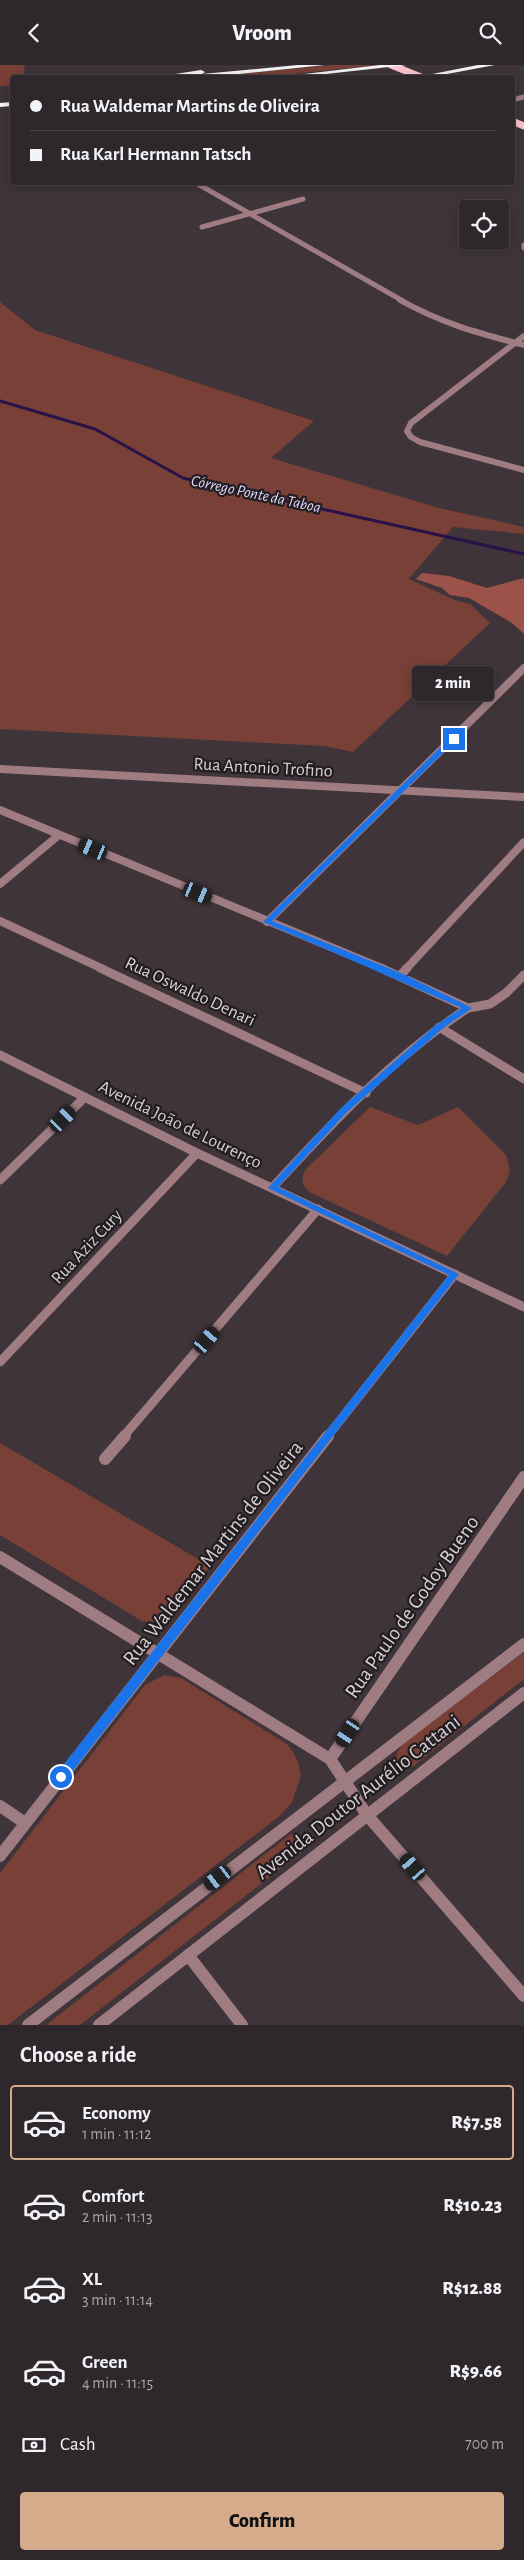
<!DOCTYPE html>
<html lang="en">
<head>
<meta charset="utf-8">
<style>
  :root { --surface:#2e272b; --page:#3a3337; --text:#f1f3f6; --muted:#a7a5a9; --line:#494447; --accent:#d6ab8b }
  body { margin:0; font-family:"Alegreya Sans",sans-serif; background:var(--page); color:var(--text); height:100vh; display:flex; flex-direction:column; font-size:19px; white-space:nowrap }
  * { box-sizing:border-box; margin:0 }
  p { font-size:16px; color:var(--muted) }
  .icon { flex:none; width:28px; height:28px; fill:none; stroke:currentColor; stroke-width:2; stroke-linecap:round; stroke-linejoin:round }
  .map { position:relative; height:1960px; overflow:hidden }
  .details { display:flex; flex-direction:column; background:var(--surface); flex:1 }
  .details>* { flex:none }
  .top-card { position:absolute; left:10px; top:10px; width:505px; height:110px; border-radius:5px; box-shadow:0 2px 12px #0003,0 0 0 1px var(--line); display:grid; align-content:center; height:110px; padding:0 20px; background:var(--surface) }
  .controls { position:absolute; left:459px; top:135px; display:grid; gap:10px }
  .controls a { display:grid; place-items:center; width:50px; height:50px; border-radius:5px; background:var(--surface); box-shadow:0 2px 12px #0003,0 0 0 1px var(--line); font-size:25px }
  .end { position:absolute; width:22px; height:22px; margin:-11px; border:6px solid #1a73e8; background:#fff; box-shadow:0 0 0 2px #fff }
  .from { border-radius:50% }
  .bubble { position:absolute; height:35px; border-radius:5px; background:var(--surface); box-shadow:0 2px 12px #0003,0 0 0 1px var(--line); font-size:16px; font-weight:800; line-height:35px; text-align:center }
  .car { position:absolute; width:15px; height:30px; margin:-15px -8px; border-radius:6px; box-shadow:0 0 4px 1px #0007; background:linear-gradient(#222 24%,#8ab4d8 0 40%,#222 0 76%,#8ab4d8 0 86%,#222 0) }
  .top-card b { display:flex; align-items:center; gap:18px; height:48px; font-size:19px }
  .top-card b+b { border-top:1px solid var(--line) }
  .top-card i { width:12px; height:12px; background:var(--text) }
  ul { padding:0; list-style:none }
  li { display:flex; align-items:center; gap:15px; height:75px; margin:0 10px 8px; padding:0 10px; border:2px solid transparent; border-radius:5px }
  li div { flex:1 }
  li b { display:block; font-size:19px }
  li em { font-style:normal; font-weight:800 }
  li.current { border-color:var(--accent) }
  li>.icon { width:45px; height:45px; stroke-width:1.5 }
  h2 { padding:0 20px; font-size:22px; line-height:60px }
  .pay { display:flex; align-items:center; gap:12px; height:55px; padding:0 20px; font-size:19px }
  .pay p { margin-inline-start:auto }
  .button { display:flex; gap:10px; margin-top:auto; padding:10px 20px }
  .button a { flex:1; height:58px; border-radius:5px; background:var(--accent); color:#111; font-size:20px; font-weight:800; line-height:58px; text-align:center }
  header { display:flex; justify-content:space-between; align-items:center; height:65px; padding:0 20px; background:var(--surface); font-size:22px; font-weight:800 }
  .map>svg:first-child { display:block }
</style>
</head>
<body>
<header><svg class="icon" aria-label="back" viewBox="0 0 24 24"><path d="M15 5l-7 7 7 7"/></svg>Vroom<svg class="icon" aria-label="search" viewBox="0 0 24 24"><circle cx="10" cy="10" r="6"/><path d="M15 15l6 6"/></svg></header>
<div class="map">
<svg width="524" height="1960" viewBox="0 0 524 1960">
  <rect width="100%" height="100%" fill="#3e3439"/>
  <path fill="#794037" d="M0,0H25L23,12H12V21H0Z
    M333,0H380L261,12H208Z
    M0,237L35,265L314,356L271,393L439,443L524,462V469L453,462L409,514L455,535L470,539L490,558L353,687L324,681L0,664Z
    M370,1042L418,1060L458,1042L506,1090L510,1106L506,1117L447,1191L309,1127C302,1120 300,1113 306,1104Z
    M0,1378L210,1501C192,1524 175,1563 142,1556L0,1470Z
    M524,1587V1614L412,1702H404L398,1698L396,1690L402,1680Z
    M164,1610L181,1613L287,1679L293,1687L298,1697L301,1711L292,1737L281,1750L8,1960H0V1808L145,1620Z
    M291,1769L297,1770L304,1776L302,1787L80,1960H46Z"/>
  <path fill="#9b5248" d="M422,508L449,511L487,523L524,513V569L512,558L469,533L450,530L442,523L416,514Z"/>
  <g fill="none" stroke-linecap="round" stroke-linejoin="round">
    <path stroke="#291149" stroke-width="3" d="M0,336L95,364L183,413L524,489"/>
    <path stroke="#9f7c82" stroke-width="5" d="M512,35L524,32
      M196,118L403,236
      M202,162L303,134
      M524,180V183"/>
    <path stroke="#9f7c82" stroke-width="6" d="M400,235C443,259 478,268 524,280
      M524,271L411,358L407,366L411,372L420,377L524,405"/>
    <path stroke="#9f7c82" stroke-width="8" d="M0,704L524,732
      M0,745L384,904
      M0,819L59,770
      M0,856L103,904
      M267,857L524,603
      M406,904L524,777"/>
    <path stroke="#9f7c82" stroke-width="9" d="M100,903L366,1028
      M381,903L468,943L490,939L506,928L524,910
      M400,911L407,903
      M439,962L524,1014
      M0,990L197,1088L524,1242
      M0,1115L85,1032
      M272,1123C332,1058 393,992 468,943
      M0,1297L197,1088
      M123,1372L318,1144
      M327,1372L455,1209"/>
    <path stroke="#9f7c82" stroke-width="12" d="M105,1394L125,1371
      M0,1492L330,1694L367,1750L524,1931
      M330,1694L524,1412
      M0,1741L25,1758
      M0,1791L328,1371
      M188,1890L242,1960
      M28,1960L524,1579
      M99,1960L524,1628"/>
    <path stroke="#fdc3ce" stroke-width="7" d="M391,0L421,12
      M512,56L524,61"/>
    <path fill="#f4f4f4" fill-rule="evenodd" d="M298,0H325L210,12H156L201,5L205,7L202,9Z
      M380,0H407L308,11L304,9Z
      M478,0H495L431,12H417Z
      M12,37V41L0,42V38Z"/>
  </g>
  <path fill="#1a73e8" d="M451,672L457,674L272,856L403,909L472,943L442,964L346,1048L278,1122L459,1209L65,1716L61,1717L57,1716V1708L449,1210L268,1123L340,1044L436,960L462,943L263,857Z"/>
  <g text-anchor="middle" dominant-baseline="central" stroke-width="4.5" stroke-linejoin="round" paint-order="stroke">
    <g font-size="16" font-style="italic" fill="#dfd5fa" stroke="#221d20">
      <text transform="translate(256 429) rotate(12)">Córrego Ponte da Taboa</text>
    </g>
    <g font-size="18" fill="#d6d0d3" stroke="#221d20">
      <text transform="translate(263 703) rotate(3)">Rua Antonio Trofino</text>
      <text transform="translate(190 927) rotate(25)">Rua Oswaldo Denari</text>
      <text transform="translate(180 1060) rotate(26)">Avenida João de Lourenço</text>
      <text transform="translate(87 1182) rotate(-47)">Rua Aziz Cury</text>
    </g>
    <g font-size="21" fill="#d6d0d3" stroke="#221d20">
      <text transform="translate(213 1488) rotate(-52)">Rua Waldemar Martins de Oliveira</text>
      <text transform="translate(412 1542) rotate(-55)">Rua Paulo de Godoy Bueno</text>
      <text transform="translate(358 1732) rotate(-38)">Avenida Doutor Aurélio Cattani</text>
    </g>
  </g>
</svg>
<div class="controls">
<a><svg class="icon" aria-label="locate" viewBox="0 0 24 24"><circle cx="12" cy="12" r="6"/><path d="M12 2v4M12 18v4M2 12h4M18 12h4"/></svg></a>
</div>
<i class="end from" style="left:61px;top:1712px"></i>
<i class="end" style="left:454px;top:674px"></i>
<div class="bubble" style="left:412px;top:601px;width:82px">2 min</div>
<i class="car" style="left:93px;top:784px;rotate:293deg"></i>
<i class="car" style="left:198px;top:828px;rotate:113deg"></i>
<i class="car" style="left:63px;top:1054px;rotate:46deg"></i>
<i class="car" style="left:207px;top:1275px;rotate:41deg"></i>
<i class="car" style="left:348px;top:1668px;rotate:214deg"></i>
<i class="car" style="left:413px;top:1802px;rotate:319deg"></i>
<i class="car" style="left:218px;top:1813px;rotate:232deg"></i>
<div class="top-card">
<b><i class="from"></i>Rua Waldemar Martins de Oliveira</b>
<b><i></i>Rua Karl Hermann Tatsch</b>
</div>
</div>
<section class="details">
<h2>Choose a ride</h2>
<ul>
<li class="current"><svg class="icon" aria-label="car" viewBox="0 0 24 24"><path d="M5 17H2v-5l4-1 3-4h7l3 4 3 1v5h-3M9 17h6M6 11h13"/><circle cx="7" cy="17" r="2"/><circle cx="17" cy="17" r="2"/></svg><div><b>Economy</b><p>1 min · 11:12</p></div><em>R$7.58</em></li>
<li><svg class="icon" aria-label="car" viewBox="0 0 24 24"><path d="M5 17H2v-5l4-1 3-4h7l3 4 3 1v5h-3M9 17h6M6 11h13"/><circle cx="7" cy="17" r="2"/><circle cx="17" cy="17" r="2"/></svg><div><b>Comfort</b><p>2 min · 11:13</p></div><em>R$10.23</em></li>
<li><svg class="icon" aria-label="car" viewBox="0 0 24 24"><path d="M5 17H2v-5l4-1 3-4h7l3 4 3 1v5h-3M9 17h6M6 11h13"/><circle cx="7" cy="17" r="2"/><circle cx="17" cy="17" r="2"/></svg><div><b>XL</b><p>3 min · 11:14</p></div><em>R$12.88</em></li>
<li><svg class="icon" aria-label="car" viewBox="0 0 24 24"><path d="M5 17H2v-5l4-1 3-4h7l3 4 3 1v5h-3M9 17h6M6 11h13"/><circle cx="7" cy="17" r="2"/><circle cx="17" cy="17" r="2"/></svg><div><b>Green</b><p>4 min · 11:15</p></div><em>R$9.66</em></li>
</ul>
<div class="pay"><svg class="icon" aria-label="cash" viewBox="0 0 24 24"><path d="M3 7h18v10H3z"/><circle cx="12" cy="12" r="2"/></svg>Cash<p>700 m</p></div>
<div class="button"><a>Confirm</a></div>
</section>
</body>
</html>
